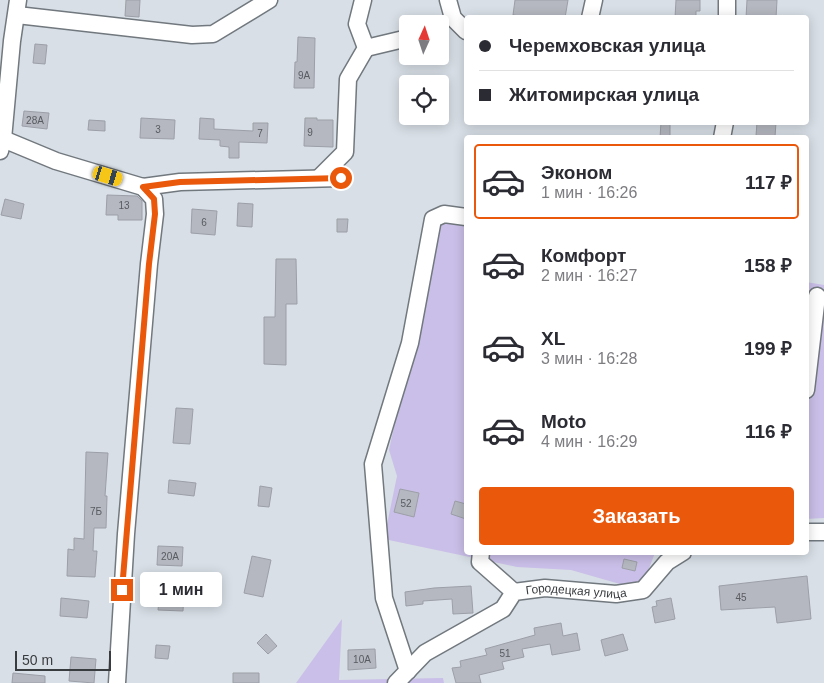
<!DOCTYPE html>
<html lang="ru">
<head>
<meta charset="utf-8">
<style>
  :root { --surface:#fff; --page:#f7f7f7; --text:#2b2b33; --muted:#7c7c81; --line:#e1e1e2; --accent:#ea580c }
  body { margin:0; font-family:Helvetica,sans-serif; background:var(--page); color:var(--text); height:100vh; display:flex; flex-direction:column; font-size:19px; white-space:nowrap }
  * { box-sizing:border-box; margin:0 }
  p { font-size:16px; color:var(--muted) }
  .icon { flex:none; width:28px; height:28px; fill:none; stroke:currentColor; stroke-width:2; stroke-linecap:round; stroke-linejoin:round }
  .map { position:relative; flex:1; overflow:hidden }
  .sheet { position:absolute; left:464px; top:135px; width:345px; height:420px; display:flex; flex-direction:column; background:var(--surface); border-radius:5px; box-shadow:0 2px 12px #0003 }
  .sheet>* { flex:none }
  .hud { position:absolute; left:464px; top:15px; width:345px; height:110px; border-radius:5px; box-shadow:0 2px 12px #0003; display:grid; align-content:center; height:110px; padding:0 15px; background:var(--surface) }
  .needle { width:32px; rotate:3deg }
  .tools { position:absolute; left:399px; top:15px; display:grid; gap:10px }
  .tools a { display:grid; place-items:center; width:50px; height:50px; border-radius:5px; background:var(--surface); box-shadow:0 2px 12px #0003; font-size:25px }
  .scale { position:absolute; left:15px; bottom:12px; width:96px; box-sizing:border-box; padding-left:5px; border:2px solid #393c3f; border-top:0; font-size:14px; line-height:18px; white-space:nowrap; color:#393c3f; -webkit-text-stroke:4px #d8dfe6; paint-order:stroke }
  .end { position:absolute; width:22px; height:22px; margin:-11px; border:6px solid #ea580c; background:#fff; box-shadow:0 0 0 2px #fff }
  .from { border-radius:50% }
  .bubble { position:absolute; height:35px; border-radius:5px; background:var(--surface); box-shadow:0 2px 12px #0003; font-size:16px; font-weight:700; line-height:35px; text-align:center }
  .car { position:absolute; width:15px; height:30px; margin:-15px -8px; border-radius:6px; box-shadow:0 0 4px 1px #0007; background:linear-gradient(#f5c518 24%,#345 0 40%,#f5c518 0 76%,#345 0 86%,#f5c518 0) }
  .hud b { display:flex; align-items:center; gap:18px; height:48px; font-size:19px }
  .hud b+b { border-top:1px solid var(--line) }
  .hud i { width:12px; height:12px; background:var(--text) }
  ul { padding:9px 0 0; list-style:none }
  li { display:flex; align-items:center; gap:15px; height:75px; margin:0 10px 8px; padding:0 5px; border:2px solid transparent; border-radius:5px }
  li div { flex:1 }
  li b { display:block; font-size:19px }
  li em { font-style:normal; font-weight:700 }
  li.on { border-color:var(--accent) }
  li>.icon { width:45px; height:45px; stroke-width:1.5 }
  .primary-button { display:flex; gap:10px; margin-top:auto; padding:10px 15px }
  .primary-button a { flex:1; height:58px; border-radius:5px; background:var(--accent); color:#fff; font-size:20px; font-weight:700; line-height:58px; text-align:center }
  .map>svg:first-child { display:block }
</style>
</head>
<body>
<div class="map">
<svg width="824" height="683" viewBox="0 0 824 683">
  <rect width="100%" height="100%" fill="#d8dfe6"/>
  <path fill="#cabfe8" d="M439,219L466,225V552L655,553L642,586H627L571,570L517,567L384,539L397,476L389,450Z
    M806,282L824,285V518L806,519Z
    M342,619L339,680L443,678L444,683H296Z"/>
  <path fill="#b6b8c1" stroke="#9c9fa7" d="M126,0H140L139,17L125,16Z
    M515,0H568L565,18H534L513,15Z
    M676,0H700V11H696V18H675Z
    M747,0H777L776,18H746Z
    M298,37L315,38L314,88H294L295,62H297Z
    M35,44L47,45L45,64L33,63Z
    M24,111L49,113L47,129L22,126Z
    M141,118L175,120L174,139L140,138Z
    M200,118L214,119V129L253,131V123H268L267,143L239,142V158H229V147L220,146V140L199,139Z
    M305,118H317V120H333V147L304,146Z
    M89,120L105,121V131L88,130Z
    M661,122H670V138H660Z
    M757,122H776L775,137L756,136Z
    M107,195L137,196L142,201V220H118V215H106Z
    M5,199L24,204L21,219L1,215Z
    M238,203L253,204L252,227L237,226Z
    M192,209L217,211L215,235L191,233Z
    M337,219H348L347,232H337Z
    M276,259H296L297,304H286V365L264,364V317H275Z
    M176,408L193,409L190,444L173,443Z
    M86,452L108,453L105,496H107L106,528H94L93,551H97L95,577L67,576L68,549L74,550V538L84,539Z
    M169,480L196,483L194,496L168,493Z
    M260,486L272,488L269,507L258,506Z
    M400,489L419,493L414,517L394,512Z
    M455,501L466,504V519L451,514Z
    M158,546L183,547L182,566L157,565Z
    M252,556L271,560L263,597L244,593Z
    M624,559L637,562L635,571L622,568Z
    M807,576L811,619L777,623L775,607L721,610L719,586Z
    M471,586L473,613L453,614L452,599L423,601V604L406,606L405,592L434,588Z
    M160,591L184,593L183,611L158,610Z
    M61,598L89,601L87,618L60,616Z
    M671,598L675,619L655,623L652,607L657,606L656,601Z
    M561,623L563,636L577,633L580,650L552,655L550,644L522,649L524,657L502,662L504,669L479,675L481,683H456L452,668L461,667L460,661L487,655L485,649L535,635L534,628Z
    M266,634L277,646L268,654L257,643Z
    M623,634L628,650L605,656L601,640Z
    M156,645L170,646L168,659L155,658Z
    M375,649L376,668L348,670V650Z
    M71,657L96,659L94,683L69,681Z
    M13,673L45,676V683H12Z
    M233,673H259V683H233Z"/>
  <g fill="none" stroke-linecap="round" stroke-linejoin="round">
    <defs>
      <g id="minor">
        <path d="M448,0L453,18L466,31"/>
        <path d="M17,15L192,35L213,34L269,0"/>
        <path d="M590,18L594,0"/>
        <path d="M727,18V0"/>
        <path d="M366,48L408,38"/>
        <path d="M722,138L725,122"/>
        <path d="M3,139L56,161L143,187L180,182L341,178"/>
        <path d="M0,151L3,139L12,41L18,0"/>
        <path d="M319,178L345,152L348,79L366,48L357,24L363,0"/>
        <path d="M806,390L817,296"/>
        <path d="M806,532H824"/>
        <path d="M481,552L480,562L514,592"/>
        <path d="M408,671L384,598L373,464L410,343L433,219L444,214L466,217"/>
        <path d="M117,683L126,534L149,264L155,214L154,199L143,187"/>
        <path id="s1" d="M396,683L425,653L503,609L514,592L545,588L616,594L643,590L667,562L683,552"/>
      </g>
    </defs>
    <use href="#minor" stroke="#71787e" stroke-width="19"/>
    <use href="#minor" stroke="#fff" stroke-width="16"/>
  </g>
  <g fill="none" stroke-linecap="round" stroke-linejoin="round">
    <path stroke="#ea580c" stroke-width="6" d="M122,590L149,264L155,214L154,199L143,187L180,182L341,178"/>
  </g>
  <g text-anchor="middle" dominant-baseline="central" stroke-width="4" stroke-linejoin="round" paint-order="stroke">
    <g font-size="10" fill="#585b60">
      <text x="304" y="75">9А</text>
      <text x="35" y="120">28А</text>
      <text x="158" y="129">3</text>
      <text x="310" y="132">9</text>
      <text x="260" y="133">7</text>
      <text x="124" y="205">13</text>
      <text x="204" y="222">6</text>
      <text x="406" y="503">52</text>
      <text x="96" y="511">7Б</text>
      <text x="170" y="556">20А</text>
      <text x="741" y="597">45</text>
      <text x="505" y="653">51</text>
      <text x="362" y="659">10А</text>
    </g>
    <g font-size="12" fill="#393c3f" stroke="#d8dfe6">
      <text stroke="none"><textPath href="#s1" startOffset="214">Городецкая улица</textPath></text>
    </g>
  </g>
</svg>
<div class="tools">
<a><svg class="needle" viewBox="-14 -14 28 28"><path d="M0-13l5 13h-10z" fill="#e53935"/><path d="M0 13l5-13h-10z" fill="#7c7c81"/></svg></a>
<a><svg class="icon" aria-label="locate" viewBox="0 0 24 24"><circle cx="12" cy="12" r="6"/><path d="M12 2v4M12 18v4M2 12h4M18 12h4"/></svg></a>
</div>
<div class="scale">50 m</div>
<i class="end from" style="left:341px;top:178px"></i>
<i class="end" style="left:122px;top:590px"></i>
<div class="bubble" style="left:140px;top:572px;width:82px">1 мин</div>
<i class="car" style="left:108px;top:176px;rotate:107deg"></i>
<div class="hud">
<b><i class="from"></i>Черемховская улица</b>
<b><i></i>Житомирская улица</b>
</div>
<section class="sheet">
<ul>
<li class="on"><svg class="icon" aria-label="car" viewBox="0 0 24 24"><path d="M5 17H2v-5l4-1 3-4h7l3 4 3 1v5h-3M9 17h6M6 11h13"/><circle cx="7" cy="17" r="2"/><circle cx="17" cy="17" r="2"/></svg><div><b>Эконом</b><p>1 мин · 16:26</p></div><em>117 ₽</em></li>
<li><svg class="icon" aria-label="car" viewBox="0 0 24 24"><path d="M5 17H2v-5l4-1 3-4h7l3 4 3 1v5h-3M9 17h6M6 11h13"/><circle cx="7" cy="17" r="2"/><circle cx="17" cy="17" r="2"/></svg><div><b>Комфорт</b><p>2 мин · 16:27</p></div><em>158 ₽</em></li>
<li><svg class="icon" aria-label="car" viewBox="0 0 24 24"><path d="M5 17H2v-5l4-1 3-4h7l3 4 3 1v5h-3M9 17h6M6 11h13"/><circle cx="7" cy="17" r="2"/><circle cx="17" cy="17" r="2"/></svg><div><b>XL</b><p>3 мин · 16:28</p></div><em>199 ₽</em></li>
<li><svg class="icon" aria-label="car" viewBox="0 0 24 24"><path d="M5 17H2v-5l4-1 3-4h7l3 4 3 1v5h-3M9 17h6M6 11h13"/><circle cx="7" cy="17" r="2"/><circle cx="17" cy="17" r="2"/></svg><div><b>Moto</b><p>4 мин · 16:29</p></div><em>116 ₽</em></li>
</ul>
<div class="primary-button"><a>Заказать</a></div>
</section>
</div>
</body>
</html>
